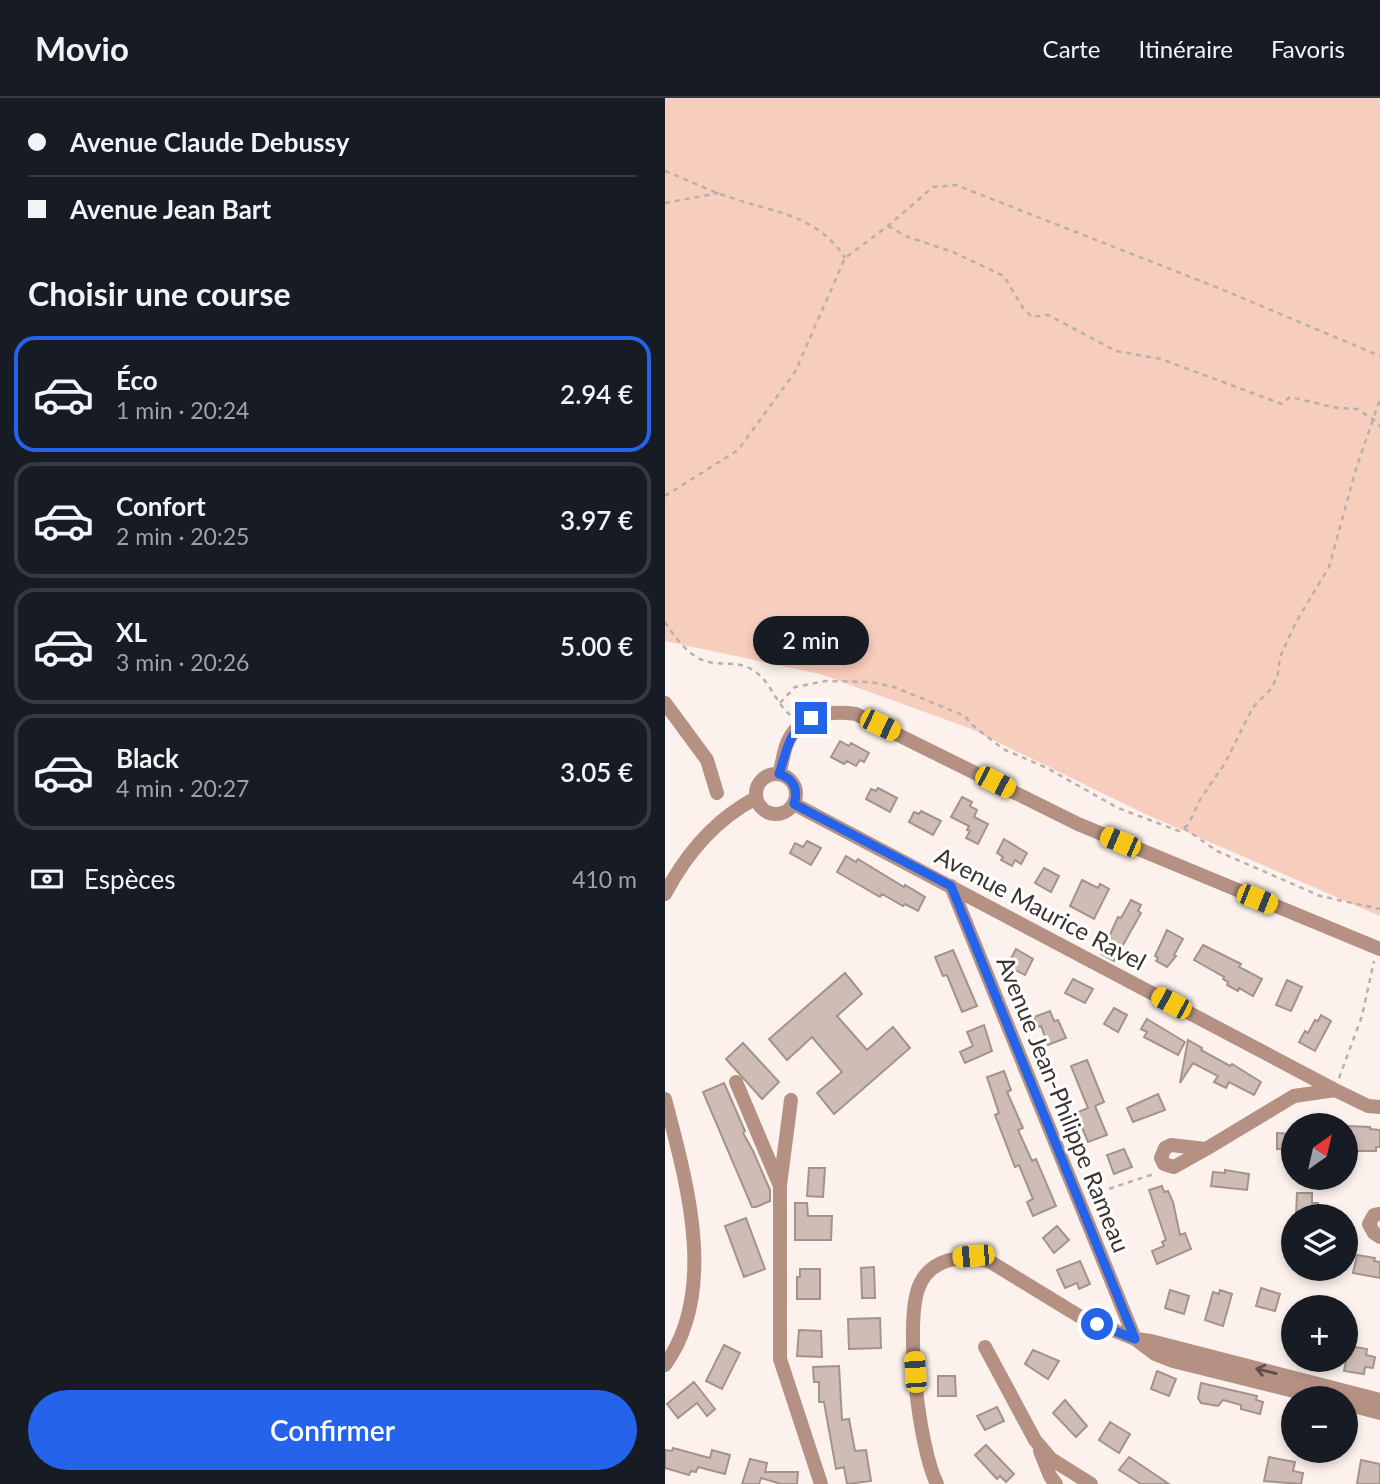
<!DOCTYPE html>
<html lang="fr">
<head>
<meta charset="utf-8">
<style>
  :root { --surface:#171b24; --page:#20242c; --text:#f1f3f6; --muted:#9ea1a6; --line:#363941; --accent:#2563eb }
  body { margin:0; font-family:Lato,sans-serif; background:var(--page); color:var(--text); height:100vh; display:flex; flex-direction:column; font-size:26px; white-space:nowrap }
  * { box-sizing:border-box; margin:0 }
  p { font-size:23px; color:var(--muted) }
  .icon { flex:none; width:38px; height:38px; fill:none; stroke:currentColor; stroke-width:2; stroke-linecap:round; stroke-linejoin:round }
  .map { position:relative; flex:1; overflow:hidden }
  .drawer { display:flex; flex-direction:column; background:var(--surface); width:665px }
  .drawer>* { flex:none }
  .top-card { display:grid; align-content:center; height:154px; padding:0 28px; background:var(--surface) }
  .needle { width:46px; rotate:34deg }
  .buttons { position:absolute; left:616px; top:1015px; display:grid; gap:14px }
  .buttons a { display:grid; place-items:center; width:77px; height:77px; border-radius:50%; background:var(--surface); box-shadow:0 4px 10px #0003; font-size:35px }
  .end { position:absolute; width:32px; height:32px; margin:-16px; border:9px solid #2563eb; background:#fff; box-shadow:0 0 0 4px #fff }
  .from { border-radius:50% }
  .bubble { position:absolute; height:49px; border-radius:24px; background:var(--surface); box-shadow:0 4px 10px #0003; font-size:23px; font-weight:600; line-height:49px; text-align:center }
  .car { position:absolute; width:21px; height:42px; margin:-21px -10px; border-radius:9px; box-shadow:0 0 5px 2px #0007; background:linear-gradient(#f5c518 24%,#345 0 40%,#f5c518 0 76%,#345 0 86%,#f5c518 0) }
  .top-card b { display:flex; align-items:center; gap:24px; height:66px; font-size:26px }
  .top-card b+b { border-top:2px solid var(--line) }
  .top-card i { width:18px; height:18px; background:var(--text) }
  ul { padding:0; list-style:none }
  li { display:flex; align-items:center; gap:21px; height:116px; margin:0 14px 10px; padding:0 14px; border:4px solid var(--line); border-radius:21px }
  li div { flex:1 }
  li b { display:block; font-size:26px }
  li em { font-style:normal; font-weight:600 }
  li.selected { border-color:var(--accent) }
  li>.icon { width:63px; height:63px; stroke-width:1.5 }
  h2 { padding:0 28px; font-size:32px; line-height:84px }
  .pay { display:flex; align-items:center; gap:18px; height:77px; padding:0 28px; font-size:26px }
  .pay p { margin-inline-start:auto }
  .cta { display:flex; gap:14px; margin-top:auto; padding:14px 28px }
  .cta a { flex:1; height:80px; border-radius:42px; background:var(--accent); color:#fff; font-size:28px; font-weight:600; line-height:80px; text-align:center }
  header { display:flex; align-items:center; gap:42px; box-sizing:border-box; height:98px; padding:0 35px; background:var(--surface); border-bottom:2px solid var(--line) }
  header strong { font-size:33px }
  nav { display:flex; gap:38px; margin-inline-start:auto; font-size:24px }
  main { display:flex; flex:1; min-height:0 }
  .map>svg:first-child { display:block }
</style>
</head>
<body>
<header>
<strong>Movio</strong>
<nav><a>Carte</a><a>Itinéraire</a><a>Favoris</a></nav>
</header>
<main>
<section class="drawer">
<div class="top-card">
<b><i class="from"></i>Avenue Claude Debussy</b>
<b><i></i>Avenue Jean Bart</b>
</div>
<h2>Choisir une course</h2>
<ul>
<li class="selected"><svg class="icon" aria-label="car" viewBox="0 0 24 24"><path d="M5 17H2v-5l4-1 3-4h7l3 4 3 1v5h-3M9 17h6M6 11h13"/><circle cx="7" cy="17" r="2"/><circle cx="17" cy="17" r="2"/></svg><div><b>Éco</b><p>1 min · 20:24</p></div><em>2.94 €</em></li>
<li><svg class="icon" aria-label="car" viewBox="0 0 24 24"><path d="M5 17H2v-5l4-1 3-4h7l3 4 3 1v5h-3M9 17h6M6 11h13"/><circle cx="7" cy="17" r="2"/><circle cx="17" cy="17" r="2"/></svg><div><b>Confort</b><p>2 min · 20:25</p></div><em>3.97 €</em></li>
<li><svg class="icon" aria-label="car" viewBox="0 0 24 24"><path d="M5 17H2v-5l4-1 3-4h7l3 4 3 1v5h-3M9 17h6M6 11h13"/><circle cx="7" cy="17" r="2"/><circle cx="17" cy="17" r="2"/></svg><div><b>XL</b><p>3 min · 20:26</p></div><em>5.00 €</em></li>
<li><svg class="icon" aria-label="car" viewBox="0 0 24 24"><path d="M5 17H2v-5l4-1 3-4h7l3 4 3 1v5h-3M9 17h6M6 11h13"/><circle cx="7" cy="17" r="2"/><circle cx="17" cy="17" r="2"/></svg><div><b>Black</b><p>4 min · 20:27</p></div><em>3.05 €</em></li>
</ul>
<div class="pay"><svg class="icon" aria-label="cash" viewBox="0 0 24 24"><path d="M3 7h18v10H3z"/><circle cx="12" cy="12" r="2"/></svg>Espèces<p>410 m</p></div>
<div class="cta"><a>Confirmer</a></div>
</section>
<div class="map">
<svg width="715" height="1386" viewBox="0 0 715 1386">
  <rect width="100%" height="100%" fill="#fcf1ec"/>
  <path fill="#f7cdbd" d="M0,0H715V818L480,716L304,630L155,576L0,543Z"/>
  <path fill="#cfbdb5" stroke="#a4938c" stroke-width="2" d="M175,643L184,648L186,645L204,655L199,664L195,662L191,668L182,663L179,666L166,659Z
    M213,690L232,700L225,714L201,701L206,691L211,693Z
    M297,699L307,704L305,708L312,712L309,719L323,726L313,746L301,740L305,733L302,732L304,728L286,719Z
    M256,713L276,723L268,737L244,724L249,714L254,716Z
    M339,741L362,755L356,766L350,762L347,768L336,762L338,759L332,755Z
    M142,743L156,750L146,767L125,755L130,745L138,749Z
    M181,758L191,764L193,761L239,789L240,787L260,799L253,813L240,806L238,808L217,796L215,799L172,774Z
    M379,770L394,778L386,794L370,785Z
    M417,782L433,790L435,786L444,791L429,821L405,808Z
    M466,802L476,807L473,813L476,815L449,863L436,856L453,819L456,820Z
    M502,832L518,841L509,857L511,858L502,869L491,863L493,860L490,858Z
    M538,847L576,866L574,869L597,881L588,898L574,890L573,893L562,887L563,884L558,881L559,879L529,862Z
    M351,851L368,861L360,877L342,868Z
    M288,852L312,908L297,914L282,877L278,878L270,859Z
    M180,875L197,896L172,918L202,952L228,929L245,950L169,1016L152,995L177,974L147,939L122,962L104,941Z
    M408,881L428,891L420,905L400,895Z
    M622,882L637,889L626,913L611,907Z
    M449,910L462,917L453,934L439,926Z
    M385,913L389,923L393,922L401,940L383,947L376,928L373,929L369,919Z
    M656,917L666,923L650,953L634,944L640,933L643,935L650,922L653,923Z
    M482,921L520,944L513,957L479,939L482,934L476,931Z
    M319,927L327,953L300,965L295,954L308,948L302,934Z
    M523,942L537,950L536,952L565,968L567,966L596,984L589,997L564,984L561,990L549,984L553,978L528,965L515,985Z
    M78,945L114,984L97,1001L61,961Z
    M422,962L439,1004L430,1008L442,1037L423,1044L411,1015L423,1010L406,968Z
    M339,973L346,992L342,994L358,1030L353,1032L367,1063L371,1061L391,1108L368,1118L362,1104L368,1101L354,1067L350,1069L330,1017L334,1015L322,979Z
    M59,985L80,1033L78,1035L88,1053L105,1092V1103L91,1109H87L38,994Z
    M493,996L500,1012L468,1024L462,1010Z
    M681,1028L705,1029V1031L715,1032V1049H711V1053H681Z
    M612,1035L628,1036V1057L618,1056V1051H612Z
    M459,1051L467,1069L449,1076L442,1057Z
    M144,1070H160L158,1099L142,1098Z
    M560,1072L584,1076L582,1092L546,1088L548,1074L560,1075Z
    M497,1088L499,1094L503,1093L508,1104L515,1137L520,1135L526,1151L492,1166L487,1153L499,1148L497,1144L501,1142L484,1092Z
    M632,1095H647V1105H653L652,1118L631,1117Z
    M130,1105H142L143,1118H167L166,1142H130Z
    M81,1120L100,1171L79,1179L60,1128Z
    M392,1128L404,1142L389,1155L378,1140Z
    M692,1157L710,1160L709,1163L715,1164V1180L688,1175Z
    M415,1163L425,1186L414,1191L412,1185L400,1190L392,1172Z
    M209,1169L210,1200H197L196,1170Z
    M135,1171H155V1201H132V1179H135Z
    M596,1190L615,1196L610,1213L591,1208Z
    M505,1192L524,1198L519,1216L500,1210Z
    M555,1192L567,1196L558,1228L540,1222L548,1194L554,1196Z
    M215,1220L216,1250L184,1251L183,1221Z
    M134,1232L156,1233L157,1259L132,1258Z
    M59,1247L75,1255L57,1291L41,1283Z
    M684,1248L702,1251L701,1257L710,1259L708,1270L700,1269L699,1276L679,1273Z
    M368,1252L394,1263L383,1281L360,1266Z
    M174,1268L177,1322L184,1321L190,1353L201,1352L206,1383L182,1386L179,1369L171,1371L159,1304H154V1284H149L148,1269Z
    M492,1273L511,1281L504,1298L486,1291Z
    M273,1278H290L291,1298H273Z
    M29,1284L50,1311L42,1318L32,1305L13,1320L2,1306Z
    M536,1285L592,1298L591,1302L598,1304L595,1316L576,1311V1307L558,1302L553,1308L536,1305L533,1300Z
    M400,1302L422,1328L411,1339L388,1315Z
    M332,1309L339,1323L320,1332L312,1318Z
    M445,1324L465,1336L454,1355L434,1342Z
    M321,1347L349,1376L341,1384L335,1378L332,1381L310,1357Z
    M8,1350L45,1360L47,1352L65,1357L60,1376L33,1369L31,1374L26,1373L24,1377L0,1370V1352L7,1353Z
    M464,1359L504,1386H476L454,1372Z
    M604,1359L630,1364L628,1373L638,1375L636,1386L599,1383Z
    M85,1361L102,1365L100,1374H133L132,1386H116L96,1380L94,1386H77Z
    M696,1362L715,1366V1386H692Z"/>
  <g fill="none" stroke-linecap="round" stroke-linejoin="round">
    <path stroke="#b9afab" stroke-width="2.5" stroke-dasharray="5 5" stroke-linecap="butt" d="M0,73C21,81 40,91 61,98C106,114 152,116 180,160
      M0,105L54,95
      M223,128L243,139L288,154L339,178L358,210L367,219L383,217L451,253L496,261L617,306L625,299L672,310L692,311L712,324L715,329
      M0,398L73,352L130,274L180,160L223,128L268,89L291,87L556,191L715,258
      M0,524C10,539 24,560 44,564C56,567 71,564 82,569C105,579 108,602 125,617
      M115,605L130,589L161,583L206,584L229,589L300,618L306,626L338,651L382,670L453,710L514,733L523,727L536,700L560,665L588,609L607,590L613,575L615,559L631,524L664,469L691,371L715,301
      M519,730L552,753L655,798L715,811
      M674,980L697,918L709,863
      M425,1097L489,1076"/>
    <path stroke="#b49183" stroke-width="14" d="M0,605L42,662L52,695
      M91 696a20 20 0 1 1 40 0a20 20 0 1 1-40 0Z
      M114,676C117,667 118,657 121,648C132,617 163,612 191,616L413,726L715,851
      M129,706L670,992L703,1008L715,1009
      M286,788L470,1241
      M0,796C21,756 51,721 91,700
      M71,984L115,1088V1261L156,1386
      M0,1001C21,1082 54,1192 0,1267
      M541,1051L509,1069L499,1066L496,1060L500,1050L506,1047L541,1051L629,998L670,992
      M115,1087L126,1002
      M715,1116L709,1117L704,1126L709,1135L715,1139
      M471,1241L486,1243L715,1302
      M320,1249L370,1342L386,1361L426,1386
      M681,1306L715,1315
      M375,1353L385,1378L391,1386
      M272,1386C254,1350 240,1230 253,1191C263,1161 297,1155 324,1163L414,1218L470,1241L490,1256L508,1263L657,1300"/>
  </g>
  <defs><path id="oneway-shaft" d="M-6 0H5M1.5-3L5.5 0L1.5 3" fill="none" stroke-width="1.6" stroke-linecap="round" stroke-linejoin="round" transform="scale(1.75)"/></defs>
  <use stroke="#5f4f49" href="#oneway-shaft" transform="translate(601 1273) rotate(-166)"/>
  <g fill="none" stroke-linecap="round" stroke-linejoin="round">
    <path stroke="#2563eb" stroke-width="9" d="M146,620C123,634 122,652 114,676C128,680 134,691 129,706L286,788L470,1241L432,1226"/>
  </g>
  <g text-anchor="middle" dominant-baseline="central" stroke-width="6" stroke-linejoin="round" paint-order="stroke">
    <g font-size="24" fill="#3b3330" stroke="#fff">
      <text transform="translate(376 810) rotate(28)">Avenue Maurice Ravel</text>
      <text transform="translate(399 1006) rotate(68)">Avenue Jean-Philippe Rameau</text>
    </g>
  </g>
</svg>
<div class="buttons">
<a><svg class="needle" viewBox="-14 -14 28 28"><path d="M0-13l5 13h-10z" fill="#e53935"/><path d="M0 13l5-13h-10z" fill="#9ea1a6"/></svg></a>
<a><svg class="icon" aria-label="layers" viewBox="0 0 24 24"><path d="M12 4l9 5-9 5-9-5zM3 14l9 5 9-5"/></svg></a>
<a>+</a>
<a>−</a>
</div>
<i class="end from" style="left:432px;top:1226px"></i>
<i class="end" style="left:146px;top:620px"></i>
<div class="bubble" style="left:88px;top:518px;width:116px">2 min</div>
<i class="car" style="left:215px;top:627px;rotate:116deg"></i>
<i class="car" style="left:330px;top:684px;rotate:117deg"></i>
<i class="car" style="left:455px;top:744px;rotate:293deg"></i>
<i class="car" style="left:592px;top:801px;rotate:112deg"></i>
<i class="car" style="left:506px;top:905px;rotate:298deg"></i>
<i class="car" style="left:308px;top:1158px;rotate:265deg"></i>
<i class="car" style="left:250px;top:1274px;rotate:356deg"></i>
</div>
</main>
</body>
</html>
